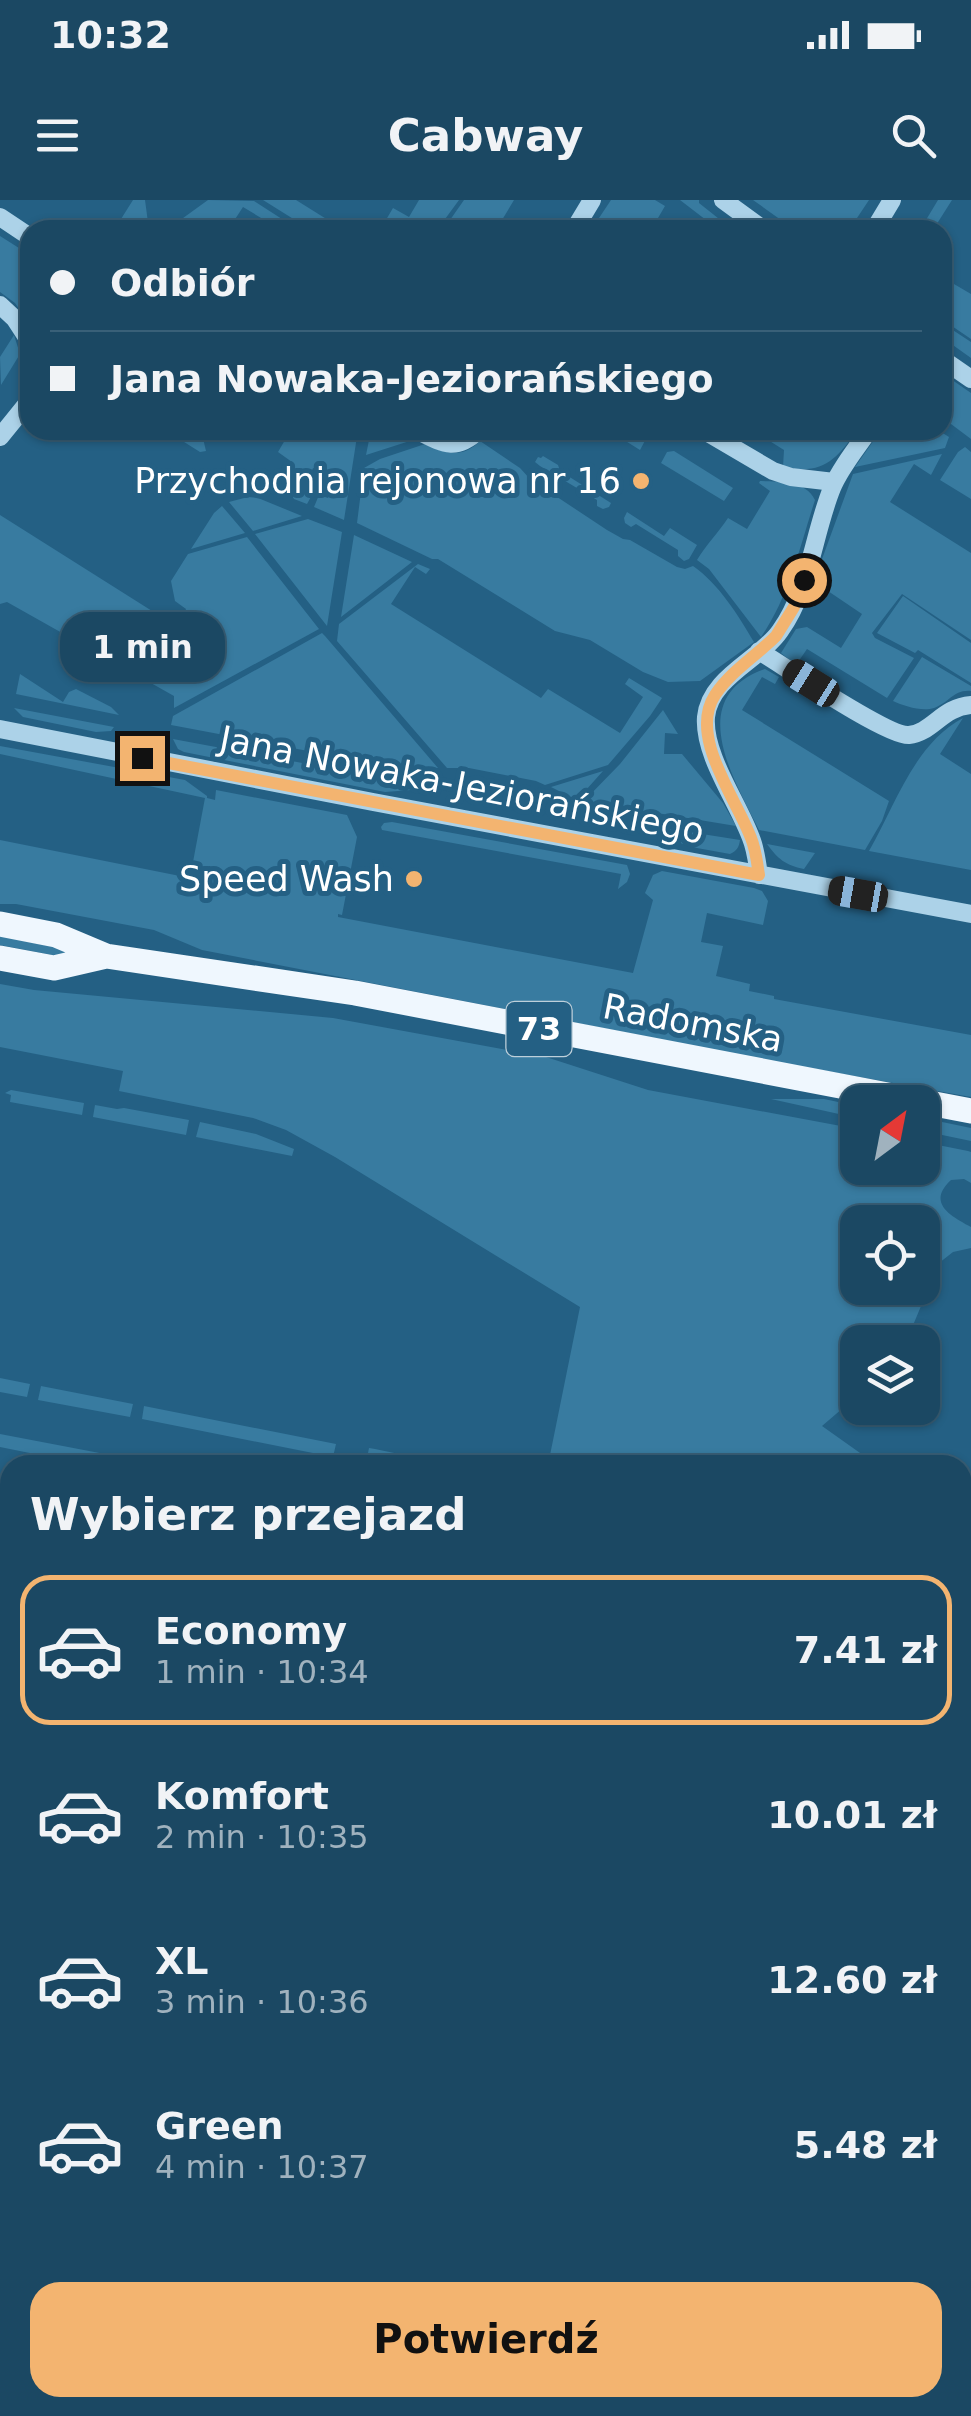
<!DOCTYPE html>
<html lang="pl">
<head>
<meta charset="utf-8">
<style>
  :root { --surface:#1b4863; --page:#28526c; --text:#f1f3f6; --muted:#a0b2be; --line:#396078; --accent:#f3b470 }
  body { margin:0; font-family:"DejaVu Sans",sans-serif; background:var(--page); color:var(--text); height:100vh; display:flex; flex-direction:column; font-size:38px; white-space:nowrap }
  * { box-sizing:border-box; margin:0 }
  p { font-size:32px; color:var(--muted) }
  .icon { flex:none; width:55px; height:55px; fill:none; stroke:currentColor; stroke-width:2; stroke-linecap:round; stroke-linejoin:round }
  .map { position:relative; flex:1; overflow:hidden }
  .details { position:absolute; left:0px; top:1255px; width:972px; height:962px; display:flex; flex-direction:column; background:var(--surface); border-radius:30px 30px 0 0; box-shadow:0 2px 8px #0004,0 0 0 2px var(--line) }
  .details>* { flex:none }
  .guide { position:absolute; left:20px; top:20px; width:932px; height:220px; border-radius:30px; box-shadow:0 2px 8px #0004,0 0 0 2px var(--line); display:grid; align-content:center; height:220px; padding:0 30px; background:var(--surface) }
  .needle { width:65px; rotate:32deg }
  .buttons { position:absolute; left:840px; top:885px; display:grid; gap:20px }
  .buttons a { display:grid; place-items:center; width:100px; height:100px; border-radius:20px; background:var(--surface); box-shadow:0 2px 8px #0004,0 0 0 2px var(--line); font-size:50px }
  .end { position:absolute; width:45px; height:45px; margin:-22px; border:12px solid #f3b470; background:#111; box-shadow:0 0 0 5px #111 }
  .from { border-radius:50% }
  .bubble { position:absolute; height:70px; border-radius:30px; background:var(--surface); box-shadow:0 2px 8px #0004,0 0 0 2px var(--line); font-size:32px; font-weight:700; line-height:70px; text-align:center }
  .car { position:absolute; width:30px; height:60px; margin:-30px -15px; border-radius:12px; box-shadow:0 0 8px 2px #0007; background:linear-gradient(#222 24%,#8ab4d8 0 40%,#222 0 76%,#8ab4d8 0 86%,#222 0) }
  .guide b { display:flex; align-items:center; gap:35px; height:95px; font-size:38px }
  .guide b+b { border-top:2px solid var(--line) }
  .guide i { width:25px; height:25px; background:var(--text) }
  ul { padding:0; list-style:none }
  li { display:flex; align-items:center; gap:30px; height:150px; margin:0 20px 15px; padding:0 10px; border:5px solid transparent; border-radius:30px }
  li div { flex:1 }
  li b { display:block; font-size:38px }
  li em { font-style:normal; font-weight:700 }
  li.active { border-color:var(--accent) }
  li>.icon { width:90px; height:90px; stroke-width:1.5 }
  h2 { padding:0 30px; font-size:45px; line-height:120px }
  .button { display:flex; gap:20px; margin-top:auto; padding:20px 30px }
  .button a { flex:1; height:115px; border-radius:30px; background:var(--accent); color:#111; font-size:40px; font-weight:700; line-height:115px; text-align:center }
  .status { display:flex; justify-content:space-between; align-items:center; height:70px; padding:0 50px; background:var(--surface); direction:ltr }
  .status svg { height:28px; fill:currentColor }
  header { display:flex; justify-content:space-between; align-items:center; height:130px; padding:0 30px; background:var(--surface); font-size:45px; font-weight:700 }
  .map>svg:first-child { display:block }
</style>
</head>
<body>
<div class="status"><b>10:32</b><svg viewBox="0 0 49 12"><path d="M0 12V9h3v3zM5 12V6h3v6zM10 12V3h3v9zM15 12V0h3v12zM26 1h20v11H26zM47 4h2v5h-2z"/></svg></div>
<header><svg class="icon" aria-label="menu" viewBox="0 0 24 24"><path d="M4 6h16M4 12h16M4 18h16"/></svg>Cabway<svg class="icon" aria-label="search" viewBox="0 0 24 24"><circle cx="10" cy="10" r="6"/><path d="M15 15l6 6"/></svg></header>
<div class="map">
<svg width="971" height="2216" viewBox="0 0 971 2216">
  <rect width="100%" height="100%" fill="#246084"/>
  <path fill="#387ba0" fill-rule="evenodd" d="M133,0H145L149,30H138L121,19Z
    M208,0L254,1L299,30H281L243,7L228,30H177L172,26Z
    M263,0H296L344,30H311Z
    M419,0H459L437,30H380L393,8L409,17Z
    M464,0H514L496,30H443Z
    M611,0H655L665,6L651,30H591Z
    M680,0H699V3L733,30H719Z
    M753,0H869L849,30H795Z
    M938,0H952L933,30H920Z
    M0,36L30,55V125L15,103L0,92Z
    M942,77L971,94V139L943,120Z
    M942,123L971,142V158L943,138Z
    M14,135L20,154L1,185L0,157Z
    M942,173L971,193V239L943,218Z
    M165,230H201L206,251L200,252Z
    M269,230H358L344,320L314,307L319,295L328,298L335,276L313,268L305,289L313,293L307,304L294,299L282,279L292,262L278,252L285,240Z
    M371,230H399L416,239L366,255Z
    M608,230H637L647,237L640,250Z
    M752,230H841L848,234L851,230H858C835,260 824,275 783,267L784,250Z
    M881,230H904L911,234L914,230H938L949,237L945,248L855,267Z
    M480,241L520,268L530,279L607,330L623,339L630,340L677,367L685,369L693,366C719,384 738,415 754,442L700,481L668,482L643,472L590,440L555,431L438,359H432L357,323L364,268L380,259L425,244C446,254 462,259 480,241Z
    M965,247L971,252V299L940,280L958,252Z
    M674,251L733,288L724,301L661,263L667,252Z
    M942,254L931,275L914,264L890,302L971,353V440L902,394L872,433L875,438L914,458L887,498L807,449L796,465L781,453L796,429L807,427L841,448L862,414L825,389L814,407L806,403L853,274Z
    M543,256L558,265L560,271L611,303L609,307L603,309L597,306V300L540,266L535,262L538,257L541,258Z
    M760,281C780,282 805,280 815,300C800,346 789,397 761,437L709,369L697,360C706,345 718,333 728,318L747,329L770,291L759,283Z
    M248,297L258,298L302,316L253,331L229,302Z
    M222,306L245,333L191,349L214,313Z
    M627,312L664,336L670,328L697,345L689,359L684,361L678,356V350L636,324L631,327L625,323L624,318Z
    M0,315L179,428L186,409L175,401L171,381L188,354L247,337L319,429L174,508V496L7,402L0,404Z
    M308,319L342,332L327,426L255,334Z
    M354,335L412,362L341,417Z
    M418,364L430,369L426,374L415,367L391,404L541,498L548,489L620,533L643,497L625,484L629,478L662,498L650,516L608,565L545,585L536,581L469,568H447L337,441L339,424Z
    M903,396L971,443V483L918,450L915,453L877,433Z
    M322,433L325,436L438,568L403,569L171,525L173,516Z
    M922,457L971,486V491C954,489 949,503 934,508C922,512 904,506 893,501Z
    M765,469L779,477L775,484L762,477L742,510L889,601L882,621L865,650L759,630C734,579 683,498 765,469Z
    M20,474L63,502L69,492L76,489L111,507L119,515L16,494Z
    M14,508L114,527L111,531L96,532L23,517Z
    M663,510L678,534L665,533L664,554H682L723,603L736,626L584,601L620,564Z
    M963,518L940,554L971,574V670L869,651C895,606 914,544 963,518Z
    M173,539L421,585L424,589L385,592L184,552L178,549Z
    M0,546L185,580L207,596V598L215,600L216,590L347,615L357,637L342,715L338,714V717L633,773L653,700L645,693L653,675L662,671L754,688L762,691L768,701L763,725L707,713L701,742L723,746L716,776L750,784L749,791L774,796V799L971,835V897L782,863L202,750L154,730L16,704H0V640L190,678L205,598L0,554Z
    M603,571L577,600L551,587Z
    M620,621L740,640C739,647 737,651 730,654L697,648L618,624Z
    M392,622L627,665L630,674L627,682L618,689L621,674L382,630L381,627L384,623Z
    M767,644L815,653L804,669C785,665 778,659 767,644Z
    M0,736L73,751V759L0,745Z
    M0,784L34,790L333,818L546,857L648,890L857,929L858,968H922L923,942L968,951L971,952V983L964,979L951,980C926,1003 951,1016 971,1027V1048L953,1052L939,1063L906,1142H858L857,1196L822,1226L877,1265H548L580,1107L335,957L286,930L253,918L119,891L123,871L0,847ZM858,1022H922V1088H858Z
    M11,890L84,903L82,915L10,902L11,895L5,893Z
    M771,899H824L857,906V918Z
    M95,905L117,909L124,908L189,920L186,935L93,917Z
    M923,918L971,928V941L923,931Z
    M200,922L256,934L294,949L292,956L196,937Z
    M0,1178L30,1184L27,1197L0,1192Z
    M41,1186L133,1204L130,1217L38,1200Z
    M144,1206L336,1244L333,1257L142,1219Z
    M0,1234L131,1259L130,1265H89L0,1247Z
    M369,1248L375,1249L452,1265H377L366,1263Z
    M0,1427L10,1428V2208H962L963,1504L971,1509V2216H0Z"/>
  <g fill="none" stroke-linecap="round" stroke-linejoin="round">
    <path stroke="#a1d0e9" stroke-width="8" d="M0,1929L10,1942
      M197,2208L203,2216"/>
    <path stroke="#acd2e8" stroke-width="18" d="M723,0L764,30
      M0,17L30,37
      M574,30L592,0
      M874,30L892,0
      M0,105L15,119L30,142
      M942,159L971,179
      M416,230C442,243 455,253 479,230
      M703,230L773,271L791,277L834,282
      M0,237L30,200
      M759,451C784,466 888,537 909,535C932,533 942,507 971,505
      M0,529L373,602L971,714
      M759,675C757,663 756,650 751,638C738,602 703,555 706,517C710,477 760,460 780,431C810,389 813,335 832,288C840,268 857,248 869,230
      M962,1342L971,1306
      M962,1455L971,1472"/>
    <path stroke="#eff7fe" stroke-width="25" d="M0,724L56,735L106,756L355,793L971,911
      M0,758L54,768L106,756"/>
  </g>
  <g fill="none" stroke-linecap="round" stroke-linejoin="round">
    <path stroke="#f3b470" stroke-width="12" d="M142,558L759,675C757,663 756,650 751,638C736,598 688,536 715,495C731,471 756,456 776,436L794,407L804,380"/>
  </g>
  <g fill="#f3b470" stroke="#246084" stroke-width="4">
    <circle cx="641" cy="281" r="10"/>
    <circle cx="414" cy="679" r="10"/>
  </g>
  <g text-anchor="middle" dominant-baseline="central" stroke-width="10" stroke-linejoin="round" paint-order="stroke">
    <rect fill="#246084" stroke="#bdcfda" stroke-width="2.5" x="506.5" y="802" width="65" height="54" rx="8"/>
    <g font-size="32" font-weight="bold" fill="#fff">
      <text x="539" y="829">73</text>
    </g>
    <g font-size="35" fill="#fff" stroke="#246084" text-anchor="end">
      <text x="621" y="281">Przychodnia rejonowa nr 16</text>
      <text x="394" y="679">Speed Wash</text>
    </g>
    <g font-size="35" fill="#fff" stroke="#246084">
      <text transform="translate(462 585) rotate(11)">Jana Nowaka-Jeziorańskiego</text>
      <text transform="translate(693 823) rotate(11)">Radomska</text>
    </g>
  </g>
</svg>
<div class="buttons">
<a><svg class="needle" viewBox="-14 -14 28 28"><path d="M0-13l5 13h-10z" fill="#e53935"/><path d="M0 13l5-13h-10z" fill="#a0b2be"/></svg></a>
<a><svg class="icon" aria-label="locate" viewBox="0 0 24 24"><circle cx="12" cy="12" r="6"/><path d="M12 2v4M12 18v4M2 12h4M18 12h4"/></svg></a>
<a><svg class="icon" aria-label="layers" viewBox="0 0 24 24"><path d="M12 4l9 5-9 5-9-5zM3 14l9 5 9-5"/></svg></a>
</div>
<i class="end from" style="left:804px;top:380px"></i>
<i class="end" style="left:142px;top:558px"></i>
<div class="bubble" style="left:60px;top:412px;width:165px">1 min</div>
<i class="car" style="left:811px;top:483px;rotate:302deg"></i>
<i class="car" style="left:858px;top:694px;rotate:280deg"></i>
<div class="guide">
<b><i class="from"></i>Odbiór</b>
<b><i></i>Jana Nowaka-Jeziorańskiego</b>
</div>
<section class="details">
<h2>Wybierz przejazd</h2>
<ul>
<li class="active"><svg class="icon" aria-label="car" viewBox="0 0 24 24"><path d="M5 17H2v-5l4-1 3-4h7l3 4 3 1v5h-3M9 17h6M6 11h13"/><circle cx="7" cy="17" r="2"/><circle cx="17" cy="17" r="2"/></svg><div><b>Economy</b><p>1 min · 10:34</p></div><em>7.41 zł</em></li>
<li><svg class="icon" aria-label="car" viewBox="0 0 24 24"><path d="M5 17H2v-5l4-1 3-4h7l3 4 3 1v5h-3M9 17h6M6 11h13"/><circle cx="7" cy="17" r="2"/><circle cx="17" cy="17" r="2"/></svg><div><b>Komfort</b><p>2 min · 10:35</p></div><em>10.01 zł</em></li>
<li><svg class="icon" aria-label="car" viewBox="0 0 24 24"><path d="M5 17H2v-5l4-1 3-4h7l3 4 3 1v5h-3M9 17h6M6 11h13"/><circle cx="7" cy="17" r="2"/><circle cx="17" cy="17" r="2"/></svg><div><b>XL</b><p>3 min · 10:36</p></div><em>12.60 zł</em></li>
<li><svg class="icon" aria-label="car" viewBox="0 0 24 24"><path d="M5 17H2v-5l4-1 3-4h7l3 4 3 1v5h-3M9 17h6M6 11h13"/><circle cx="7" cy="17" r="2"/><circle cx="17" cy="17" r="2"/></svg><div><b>Green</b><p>4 min · 10:37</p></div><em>5.48 zł</em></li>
</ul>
<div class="button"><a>Potwierdź</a></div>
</section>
</div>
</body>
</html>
